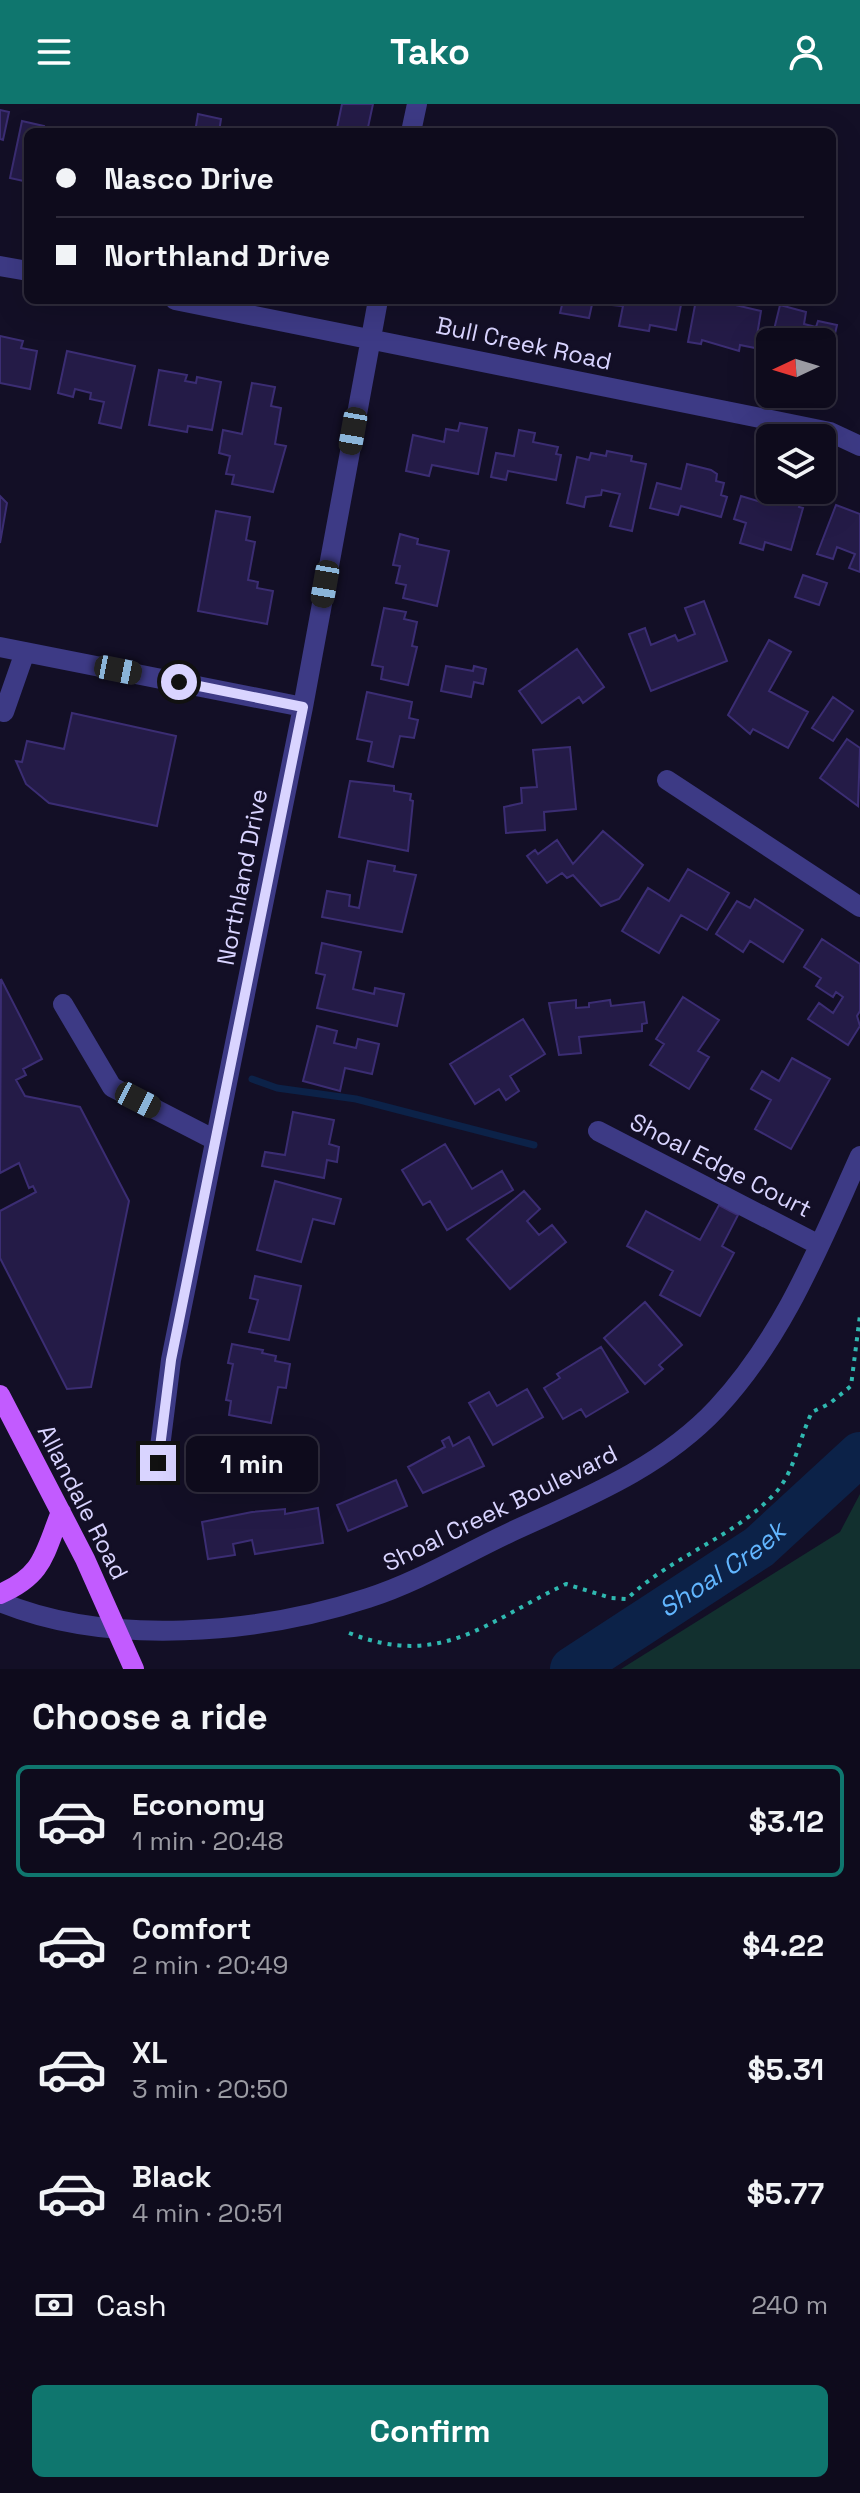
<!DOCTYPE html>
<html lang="en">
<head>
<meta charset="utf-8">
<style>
  :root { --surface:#0e0b1c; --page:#1c1929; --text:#f1f3f6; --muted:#9b9ba3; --line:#2e2b3b; --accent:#0f766e }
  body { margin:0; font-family:"Space Grotesk",sans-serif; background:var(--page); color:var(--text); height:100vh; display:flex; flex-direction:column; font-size:30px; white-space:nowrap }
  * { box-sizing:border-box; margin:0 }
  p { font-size:26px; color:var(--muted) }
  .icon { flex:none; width:44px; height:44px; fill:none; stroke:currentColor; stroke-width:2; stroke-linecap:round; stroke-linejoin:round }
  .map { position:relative; height:1565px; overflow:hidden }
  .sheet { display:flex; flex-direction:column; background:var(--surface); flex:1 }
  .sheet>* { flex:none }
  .hud { position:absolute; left:24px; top:24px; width:812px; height:176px; border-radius:12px; box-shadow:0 8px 32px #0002,0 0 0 2px var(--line); display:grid; align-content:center; height:176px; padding:0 32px; background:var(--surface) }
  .needle { width:52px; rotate:266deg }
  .tools { position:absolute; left:756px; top:224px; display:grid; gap:16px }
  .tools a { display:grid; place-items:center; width:80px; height:80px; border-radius:12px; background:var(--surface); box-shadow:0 8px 32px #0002,0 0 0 2px var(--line); font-size:40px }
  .end { position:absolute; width:36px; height:36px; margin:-18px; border:10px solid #d9d4ff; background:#111; box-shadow:0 0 0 4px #111 }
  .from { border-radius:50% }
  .bubble { position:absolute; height:56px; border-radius:12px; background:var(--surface); box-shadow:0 8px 32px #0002,0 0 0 2px var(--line); font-size:26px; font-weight:700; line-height:56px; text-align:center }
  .car { position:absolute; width:24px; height:48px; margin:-24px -12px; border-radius:10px; box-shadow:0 0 6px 2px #0007; background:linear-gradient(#222 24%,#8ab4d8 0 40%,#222 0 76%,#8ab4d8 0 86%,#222 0) }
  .hud b { display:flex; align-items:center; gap:28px; height:76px; font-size:30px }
  .hud b+b { border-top:2px solid var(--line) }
  .hud i { width:20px; height:20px; background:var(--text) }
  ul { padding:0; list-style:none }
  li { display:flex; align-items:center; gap:24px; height:112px; margin:0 16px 12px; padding:0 16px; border:4px solid transparent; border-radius:12px }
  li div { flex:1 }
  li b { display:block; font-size:30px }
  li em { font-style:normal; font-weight:700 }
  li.selected { border-color:var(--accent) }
  li>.icon { width:72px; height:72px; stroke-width:1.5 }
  h2 { padding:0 32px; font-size:36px; line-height:96px }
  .pay { display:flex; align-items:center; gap:20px; height:88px; padding:0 32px; font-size:30px }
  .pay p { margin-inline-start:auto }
  .primary-button { display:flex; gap:16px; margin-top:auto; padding:16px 32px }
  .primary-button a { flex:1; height:92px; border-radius:12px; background:var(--accent); color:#fff; font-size:32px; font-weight:700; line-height:92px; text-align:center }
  header { display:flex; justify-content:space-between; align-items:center; height:104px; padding:0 32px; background:var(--accent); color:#fff; font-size:36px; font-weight:700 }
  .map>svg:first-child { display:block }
</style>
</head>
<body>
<header><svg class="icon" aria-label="menu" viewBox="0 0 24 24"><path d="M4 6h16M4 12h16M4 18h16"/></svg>Tako<svg class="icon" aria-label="person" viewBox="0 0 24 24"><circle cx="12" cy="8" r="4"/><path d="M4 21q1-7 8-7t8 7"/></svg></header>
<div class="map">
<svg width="860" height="1565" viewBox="0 0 860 1565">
  <rect width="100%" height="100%" fill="#130f26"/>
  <path fill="#12302f" d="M860,1390V1565H621L840,1428Z"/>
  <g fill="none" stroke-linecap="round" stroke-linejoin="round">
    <path stroke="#0c2248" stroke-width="7" d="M252,975L277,984L356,995L534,1041"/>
    <path stroke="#0c2248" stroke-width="44" id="s1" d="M572,1565L759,1443L860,1350"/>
  </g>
  <path fill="#241b47" stroke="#3b2d73" stroke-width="2" d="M342,0H373L367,28H344L337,24Z
    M0,6L9,8L3,36L0,35Z
    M198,10L221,15L219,28H195Z
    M22,17L44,22L43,28H28V78L10,74Z
    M534,196H593L589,214L560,209L562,201Z
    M614,196H682L676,226L650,221L649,227L619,222L623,202L613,201Z
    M696,196H714L761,207L755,244L740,241L739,247L702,236L701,240L688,238Z
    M780,201L806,208L804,220L816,223L818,217L837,221L827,264L822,263V238H771Z
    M0,232L23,237L21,244L37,247L30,285L0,279Z
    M67,247L135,262L121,324L99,319L104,298L90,295L91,289L75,285L73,293L58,289Z
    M159,266L187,271L185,277L196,279L197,273L221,278L212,326L188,322L187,328L149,321Z
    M252,279L275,283L271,302L281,304L275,340L286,342L273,388L232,380L234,371L226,370L230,352L219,349L223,326L242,330Z
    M460,319L487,324L478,370L432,361L429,372L406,367L413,331L444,338L446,325L458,327Z
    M519,326L535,329L533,338L558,343L556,350L561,351L556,376L508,367L506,376L491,373L496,349L514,352Z
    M607,347L632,352L631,357L646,360L632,427L610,422L620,390L602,386L601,391L586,393L584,403L567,399L577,353L589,356L591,349L606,352Z
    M687,360L711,366L717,370L716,377L724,379L721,391L727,393L721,413L681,402L678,411L650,404L657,379L681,385Z
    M776,386L802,390L799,403L803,404L791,446L765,438L763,446L740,439L746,419L734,415L741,392L761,398L763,388L775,391Z
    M0,392L7,399L0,439Z
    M836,401L860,410V468L849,464L855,450L837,443L833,455L817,450Z
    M216,407L250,413L246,436L255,438L248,476L258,478L257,484L273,487L267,520L198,507Z
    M400,430L418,435L417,440L449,447L437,502L403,494L406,481L396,479L400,462L393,461Z
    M803,471L827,479L819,501L795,493Z
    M704,497L727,557L651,587L629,530L645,524L651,541L675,531L678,537L695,530L685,504Z
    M384,504L406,508L404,515L417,518L412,542L417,543L408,581L381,575L383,563L372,561Z
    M769,536L791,548L769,587L808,608L788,644L753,625L750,630L728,611Z
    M577,545L604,583L583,599L579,593L542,619L519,587Z
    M446,562L473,567L474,562L486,565L483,580L474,578L471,593L441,587Z
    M367,588L412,598L409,614L418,616L414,634L400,632L393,663L368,657L372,638L357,635Z
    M833,593L853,607L833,637L812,624Z
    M72,609L176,632L157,722L49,699L26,680L16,657L22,658L27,637L64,645Z
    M847,635L860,644L858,702L820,674Z
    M570,643L576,705L544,708L545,726L506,729L504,703L522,699L521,684L537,683L533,646Z
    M350,677L394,682V687L411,690L410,696L413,697L408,747L339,733Z
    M603,727L643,761L619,795L601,802L573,771L567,774L562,769L547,779L527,752L535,746L538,750L557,736L573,760Z
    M368,757L395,762L394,767L416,771L402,828L322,813L327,787L350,791L349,802L359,804Z
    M688,765L729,789L707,826L681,811L659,849L622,827L648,784L669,797Z
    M755,795L803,826L783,858L750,837L743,848L716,830L737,797L750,804Z
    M822,835L860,860V907L857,912L860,922L848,941L808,915L819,899L833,909L843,893L836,888L833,893L816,882L821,874L804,863Z
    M322,839L361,848L353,885L374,890L375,884L404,890L397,922L317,904L325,871L316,869Z
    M1,875L42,955L23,965L26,971L16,976L25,992L80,1003L129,1097L91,1283L67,1285L0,1154V1107L36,1088L33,1082L29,1084L19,1059L0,1069Z
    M683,893L719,916L698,947L709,953L689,985L650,961L664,940L656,935Z
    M576,896V904L589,903V899L610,896L611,902L644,898L647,919L642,920V927L579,933L581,949L559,951L549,899Z
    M523,915L545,950L510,972L519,987L506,996L499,985L475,1000L450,960Z
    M317,922L337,927L334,939L356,944L358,935L379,940L372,970L345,964L340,987L303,977Z
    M792,954L830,975L791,1045L755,1025L771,996L751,985L762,967L779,977Z
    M293,1008L334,1016L329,1040L339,1043L337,1058L327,1056L324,1074L262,1062L265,1048L285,1051Z
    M445,1040L472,1085L502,1067L513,1086L447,1126L430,1097L423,1101L402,1066Z
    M275,1077L341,1095L334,1120L313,1115L301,1158L257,1146Z
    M524,1087L540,1105L527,1117L539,1131L552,1121L566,1138L510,1185L467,1135Z
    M719,1101L738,1111L722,1142L734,1149L700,1212L660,1191L673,1167L627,1142L646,1107L700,1136Z
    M255,1172L301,1182L289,1236L249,1228L258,1196L250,1194Z
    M645,1198L682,1241L659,1261L663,1265L645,1280L604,1234Z
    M232,1240L263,1246L262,1249L276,1252L275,1257L290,1260L286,1284L278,1283L271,1319L229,1311L231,1297L226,1296L233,1260L228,1259Z
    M601,1243L628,1288L586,1313L581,1305L563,1315L544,1284L560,1274L557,1270Z
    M527,1285L543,1313L493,1341L469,1299L489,1288L497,1302Z
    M449,1333L453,1342L469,1333L484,1362L423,1389L408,1363L445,1343L442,1337Z
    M396,1376L407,1402L348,1427L337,1401Z
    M318,1404L323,1439L255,1450L252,1436L233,1440L235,1451L208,1455L202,1418L252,1408L285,1405V1410Z"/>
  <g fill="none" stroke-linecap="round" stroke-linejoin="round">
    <path stroke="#2fb8b0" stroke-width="4" stroke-dasharray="4 6" stroke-linecap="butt" d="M349,1529C441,1565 486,1518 566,1480L611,1494L627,1495C671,1452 736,1433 777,1387C795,1366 800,1332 812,1308L829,1300L851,1282L860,1211"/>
    <path stroke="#3d3a85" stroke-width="20" d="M411,28L417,0
      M0,162L28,167
      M175,196L830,328L860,342
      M0,543L303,603
      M0,607L4,608L25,548
      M667,676L860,803
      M63,900L112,983L215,1036
      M598,1027L819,1141
      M158,1359L171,1256L303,603L378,196
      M0,1498C109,1543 258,1530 368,1494C418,1478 464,1450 511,1428C585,1394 661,1364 717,1304C784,1232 820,1140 860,1052"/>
    <path stroke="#c25bff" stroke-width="20" d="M0,1291L85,1455L134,1565
      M0,1490C44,1471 44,1450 61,1408"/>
  </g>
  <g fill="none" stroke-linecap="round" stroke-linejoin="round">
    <path stroke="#d9d4ff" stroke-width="10" d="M158,1359L171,1256L303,603L179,578"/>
  </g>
  <g text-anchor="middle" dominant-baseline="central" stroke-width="6" stroke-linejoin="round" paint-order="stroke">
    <g font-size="24" fill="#d9d4ff" stroke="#130f26">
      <text transform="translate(524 239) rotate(12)">Bull Creek Road</text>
      <text transform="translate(242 773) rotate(-79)">Northland Drive</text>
      <text transform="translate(721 1061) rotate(27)">Shoal Edge Court</text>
      <text transform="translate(83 1398) rotate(63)">Allandale Road</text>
      <text transform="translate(500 1404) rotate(-26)">Shoal Creek Boulevard</text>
    </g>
    <g font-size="26" font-style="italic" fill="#62b6ff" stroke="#130f26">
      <text stroke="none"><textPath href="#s1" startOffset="180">Shoal Creek</textPath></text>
    </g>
  </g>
</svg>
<div class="tools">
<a><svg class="needle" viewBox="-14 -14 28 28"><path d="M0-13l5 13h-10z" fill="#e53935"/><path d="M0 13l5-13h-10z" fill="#9b9ba3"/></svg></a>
<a><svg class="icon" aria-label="layers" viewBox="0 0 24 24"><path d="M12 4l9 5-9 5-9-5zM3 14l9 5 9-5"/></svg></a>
</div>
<i class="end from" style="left:179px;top:578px"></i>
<i class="end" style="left:158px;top:1359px"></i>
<div class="bubble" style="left:186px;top:1332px;width:132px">1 min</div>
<i class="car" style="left:353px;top:327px;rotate:190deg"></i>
<i class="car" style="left:325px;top:480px;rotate:190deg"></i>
<i class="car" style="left:118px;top:566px;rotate:101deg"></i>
<i class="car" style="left:138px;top:996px;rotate:117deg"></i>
<div class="hud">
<b><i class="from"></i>Nasco Drive</b>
<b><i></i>Northland Drive</b>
</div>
</div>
<section class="sheet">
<h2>Choose a ride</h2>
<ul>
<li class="selected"><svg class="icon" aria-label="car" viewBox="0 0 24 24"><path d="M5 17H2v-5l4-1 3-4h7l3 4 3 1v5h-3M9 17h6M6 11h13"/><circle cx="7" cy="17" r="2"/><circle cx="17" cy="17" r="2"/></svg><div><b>Economy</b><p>1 min · 20:48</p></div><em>$3.12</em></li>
<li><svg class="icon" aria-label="car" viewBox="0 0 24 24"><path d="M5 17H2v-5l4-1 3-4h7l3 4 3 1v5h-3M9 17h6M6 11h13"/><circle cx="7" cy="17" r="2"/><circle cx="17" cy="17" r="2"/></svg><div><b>Comfort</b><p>2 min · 20:49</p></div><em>$4.22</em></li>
<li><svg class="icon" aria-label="car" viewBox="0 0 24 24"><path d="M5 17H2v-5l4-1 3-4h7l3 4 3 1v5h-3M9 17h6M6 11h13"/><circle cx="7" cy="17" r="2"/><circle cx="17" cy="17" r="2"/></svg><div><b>XL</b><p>3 min · 20:50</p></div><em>$5.31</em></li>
<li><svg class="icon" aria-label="car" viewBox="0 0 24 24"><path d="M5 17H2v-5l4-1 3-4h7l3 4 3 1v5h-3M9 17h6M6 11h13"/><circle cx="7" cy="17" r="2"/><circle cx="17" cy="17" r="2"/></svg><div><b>Black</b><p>4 min · 20:51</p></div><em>$5.77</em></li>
</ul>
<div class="pay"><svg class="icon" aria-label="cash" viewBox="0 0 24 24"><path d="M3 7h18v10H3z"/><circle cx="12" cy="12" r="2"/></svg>Cash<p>240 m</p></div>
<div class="primary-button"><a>Confirm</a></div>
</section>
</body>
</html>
